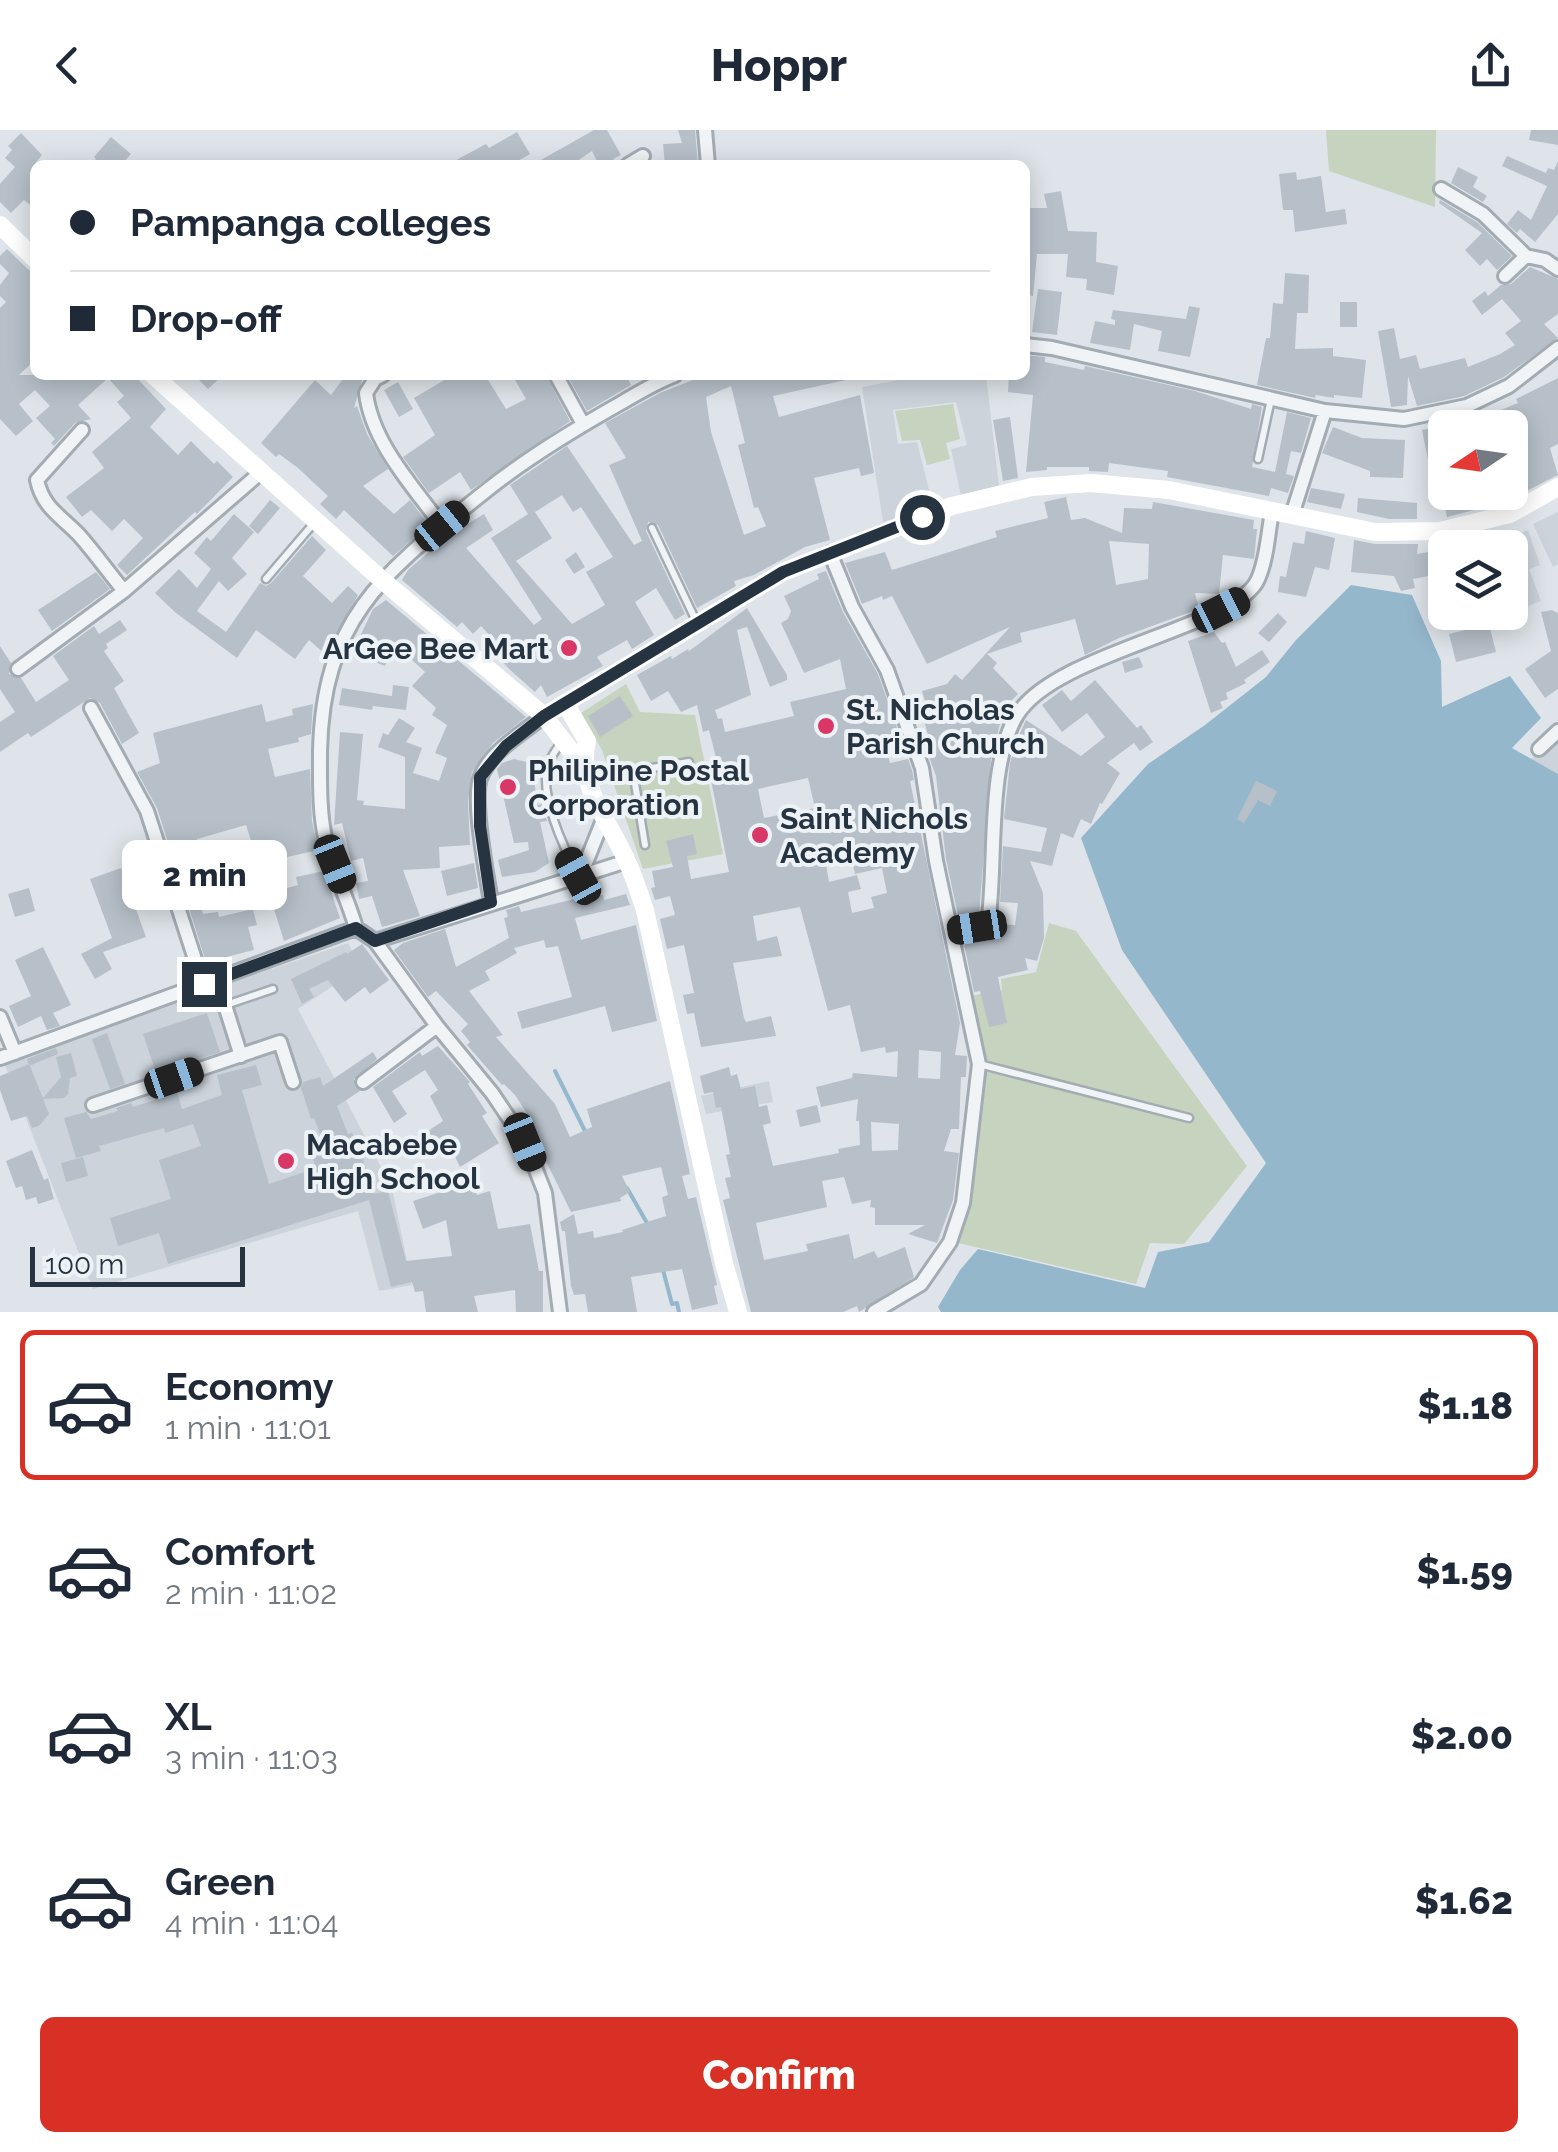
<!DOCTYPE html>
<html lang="en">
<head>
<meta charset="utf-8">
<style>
  :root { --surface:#fff; --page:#f6f6f7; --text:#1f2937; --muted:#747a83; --line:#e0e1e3; --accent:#d93025 }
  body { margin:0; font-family:Raleway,sans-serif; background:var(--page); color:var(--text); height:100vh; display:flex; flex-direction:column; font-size:38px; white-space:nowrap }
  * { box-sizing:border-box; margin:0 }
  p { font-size:32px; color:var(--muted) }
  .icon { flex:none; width:55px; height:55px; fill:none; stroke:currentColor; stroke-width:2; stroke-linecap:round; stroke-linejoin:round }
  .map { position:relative; height:1182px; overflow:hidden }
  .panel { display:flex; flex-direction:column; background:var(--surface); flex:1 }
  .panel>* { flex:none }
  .top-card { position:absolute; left:30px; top:30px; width:1000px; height:220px; border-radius:15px; box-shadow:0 5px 25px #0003; display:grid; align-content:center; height:220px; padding:0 40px; background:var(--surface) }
  .needle { width:65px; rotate:257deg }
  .fabs { position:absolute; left:1428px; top:280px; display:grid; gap:20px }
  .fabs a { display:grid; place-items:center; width:100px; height:100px; border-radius:15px; background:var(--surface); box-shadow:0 5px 25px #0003; font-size:50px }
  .scale { position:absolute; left:30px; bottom:25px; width:215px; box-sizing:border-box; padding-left:10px; border:5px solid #263341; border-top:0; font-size:28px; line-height:35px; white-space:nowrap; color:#263341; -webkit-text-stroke:8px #edf2f6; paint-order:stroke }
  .end { position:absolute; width:45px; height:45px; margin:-22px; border:12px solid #263341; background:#fff; box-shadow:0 0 0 5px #fff }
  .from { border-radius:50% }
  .bubble { position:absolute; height:70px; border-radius:15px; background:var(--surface); box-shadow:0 5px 25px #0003; font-size:32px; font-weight:800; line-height:70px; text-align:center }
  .car { position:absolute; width:30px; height:60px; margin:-30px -15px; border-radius:12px; box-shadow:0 0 8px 2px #0007; background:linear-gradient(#222 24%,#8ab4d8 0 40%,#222 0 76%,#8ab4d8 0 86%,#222 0) }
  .top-card b { display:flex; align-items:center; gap:35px; height:95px; font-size:38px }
  .top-card b+b { border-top:2px solid var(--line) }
  .top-card i { width:25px; height:25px; background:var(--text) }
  ul { padding:18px 0 0; list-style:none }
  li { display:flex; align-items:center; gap:30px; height:150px; margin:0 20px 15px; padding:0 20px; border:5px solid transparent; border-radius:15px }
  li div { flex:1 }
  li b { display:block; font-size:38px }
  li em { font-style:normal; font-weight:800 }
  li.active { border-color:var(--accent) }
  li>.icon { width:90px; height:90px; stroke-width:1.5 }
  .primary-button { display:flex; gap:20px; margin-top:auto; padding:20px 40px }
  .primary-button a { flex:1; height:115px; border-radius:15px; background:var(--accent); color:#fff; font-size:40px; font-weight:800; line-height:115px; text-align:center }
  header { display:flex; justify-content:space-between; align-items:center; height:130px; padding:0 40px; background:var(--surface); font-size:45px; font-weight:800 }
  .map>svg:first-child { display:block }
</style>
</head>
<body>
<header><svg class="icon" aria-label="back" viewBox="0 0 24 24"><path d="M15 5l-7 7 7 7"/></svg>Hoppr<svg class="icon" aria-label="share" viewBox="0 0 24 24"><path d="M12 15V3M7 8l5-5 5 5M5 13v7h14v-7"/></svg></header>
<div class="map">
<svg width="1558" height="1182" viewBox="0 0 1558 1182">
  <rect width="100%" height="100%" fill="#dee4e9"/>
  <path fill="#ccd3db" d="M899,245H986L999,356L961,366L951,319L967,315L956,272L893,280L898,314L917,312L933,376L883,392L862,257L899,250Z
    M1558,382V434L1553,437L1533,394Z
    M1528,400L1540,435L1529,439L1541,471L1499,487L1497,483L1510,482V418L1482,417Z
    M1558,607V644L1531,629Z
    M348,813L361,838L298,879L392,1058L412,1155L379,1161L358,1081L93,1159L3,930Z
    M769,951L773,972L706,984L701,966Z"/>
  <path fill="#c6d3be" d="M1326,0H1436L1435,77L1329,41Z
    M953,274L960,309L946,313L950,329L927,335L920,310L902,311L895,281Z
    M626,554L640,582L695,585L723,724L643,739L602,620L581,583Z
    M1049,793L1076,801L1247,1036L1184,1114L1150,1113L1136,1154L958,1113L974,1050L985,933L970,866L1002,860L1001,849L1036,842Z"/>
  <path fill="#95b7cc" d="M1351,455L1412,465L1441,531L1442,577L1510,546L1541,588L1512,618L1558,644V1182H941L938,1177L960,1140L978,1119L1145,1158L1158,1122L1209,1112L1266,1033L1122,820L1081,708L1148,634L1205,595L1266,547L1296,510Z"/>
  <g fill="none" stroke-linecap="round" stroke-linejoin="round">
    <path stroke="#95b7cc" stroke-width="4" d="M555,941L585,1001
      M627,1058L647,1093
      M663,1140L672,1174L677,1173L679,1182"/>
  </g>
  <path fill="#b7c0c9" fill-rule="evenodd" d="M594,0H607L621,25L613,29L617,35H599L592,21L571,35H532Z
    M678,0H695L698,35H665L663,14L682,13Z
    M1531,0H1558V15L1529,10Z
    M517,2L530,24L511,35H447L486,14L489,18Z
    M21,3L42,25L33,36L35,79L24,70L11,83L0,72V54L15,37L5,28L12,20L8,16Z
    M111,7L131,24L121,35H91L96,29L94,27Z
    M1507,26L1546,43L1548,38L1554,40L1558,31V84L1535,112L1520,99L1517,103L1507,94L1518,80L1531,90L1547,56L1502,36Z
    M1458,37L1478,47L1473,57L1487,66L1483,72L1451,53Z
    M1296,42L1297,50L1321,46L1326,82L1345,79L1347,94L1295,102L1293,80H1283L1279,44Z
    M1061,61L1068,101L1097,102L1096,132L1118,136L1114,165L1086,160L1087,149L1066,147L1068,124H1037L1033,166L1025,165L1026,106H1029L1030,78H1047L1044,64Z
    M1440,70L1477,92L1512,126L1497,140L1487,129L1480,136L1465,120L1482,103L1439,73Z
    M7,119L35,146V230L19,245H134L166,279L150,297L178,325L191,311L214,334L217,331L233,347L197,384L195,382L127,445L117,435L143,408L124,389L112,401L91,380L82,387L66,367L104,338L92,322L131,288L117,272L124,266L108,248L78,275L91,289L75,293L54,316L51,313L55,309L36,288L50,276L35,260L19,274L33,291L16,306L0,289V178L6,172L0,166V155L9,143L0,134V126Z
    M1530,137L1558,149V184L1544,194L1558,208L1504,247L1464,266L1417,276L1408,246L1407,275L1391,277L1378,201L1394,198L1400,229L1416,225L1420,239L1465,228L1468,237L1500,224L1515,215L1505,203L1521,191L1502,169L1482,185L1472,171L1485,161L1488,166L1501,155L1511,154Z
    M1285,143L1309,145L1308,183H1297L1295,219L1333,218V226L1366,230L1362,268L1334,265V268L1316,265L1315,268L1257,255L1266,208H1270L1273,173L1283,174Z
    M1038,159L1062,162L1057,205L1032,202Z
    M1340,172H1357V197H1340Z
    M1189,176L1200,178L1190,227L1158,221L1162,201L1134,194L1130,220L1090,213L1095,191L1115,195V190L1111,189L1113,180L1186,189Z
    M1025,225L1045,227V232L1084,240L1085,236L1195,261L1251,279L1252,274L1262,277L1252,337L1275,342L1287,282L1311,288L1301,323L1291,321L1286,344L1294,346L1288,363L1271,358L1269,366L1167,347L1168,341L1109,333L1108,342L1089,341V337H1047V340L1026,342L1033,265L1008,262L1009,245H1025Z
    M194,245H223L208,259Z
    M346,245H355L362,250L354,278L357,276L367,304L388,339L363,356L394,384L410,370L429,395L393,426L344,380L336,389L320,374L328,366L298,338L279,324L276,327L261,313L315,250L331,265Z
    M444,245H485L506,279L526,269L515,250L523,245H546L570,291L471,360L460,342L429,363L403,327L435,305L414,268L446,249Z
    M567,245H626L631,255L587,281Z
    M691,245H845L846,250L773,266L779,287L860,265L874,343L861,346L859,338L814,348L830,410L805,417L754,445L734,451L736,456L697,478L658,395L648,392L646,401L685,484L675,490L656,458L635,472L654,505L632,519L627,510L597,527L603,536L547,567L541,555L535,562L509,539L501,530L507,524L481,496L473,504L462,492L457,497L402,450L408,440L446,407L484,384L493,400L466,418L534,495L542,489L491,408L528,384L510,355L567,316L634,415L642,411L609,335L626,328L605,293L660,263L693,250ZM731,256L745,313L738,315L754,378L758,377L766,396L744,405L711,302L706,267ZM562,365L573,382L581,377L613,427L586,442L605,475L572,494L516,431L552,408L535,382Z
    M1558,248V314L1550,318L1558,345L1505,372L1447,387L1443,369L1474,362H1510V345L1519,339L1510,322V298H1502L1496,282L1518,273L1516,269Z
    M398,252L413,279L399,287L384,260Z
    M1010,287L1018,348L1003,351L993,290Z
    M1445,295V351L1433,354L1422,300Z
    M1333,297L1362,308L1405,310L1403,348L1370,347V341L1322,323Z
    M1311,358L1345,364L1341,379L1307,372Z
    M1066,367L1071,390L1085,388L1122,403L1124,378L1152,379L1153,372L1254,390L1253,399H1257L1254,429L1223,425L1219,464L1195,463L1199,479L1119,508L1085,525L1075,489L1020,503L1022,512L987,524L997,533L993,538L1018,564L1004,578L991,629L979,786L959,790L946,729L936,646L928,624V620L932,619L923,587L915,590L910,575L925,571L922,561L947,554L955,544L962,550L1010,497L927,534L892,466L883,470L882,466L862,474L845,433L885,422L892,440L997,407L995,401L1048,388L1044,372ZM1109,411L1149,414L1148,449L1116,455Z
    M1358,368L1417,373V389H1389L1357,382Z
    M270,370L280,378L258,404L249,396Z
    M234,384L254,402L232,428L247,444L228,461L219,451L197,481L226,502L260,453L266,456L271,453L312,406L326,420L303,446L332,473L348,456L358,465L325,524L309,510L295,529L256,500L237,528L176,483L155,463L179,439L197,458L211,439L194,423L207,407L211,411Z
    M1306,401L1335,408L1329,440L1315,437L1306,467L1278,462L1280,446L1286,447L1293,412L1304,414Z
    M1354,410L1375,414H1418L1417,424L1445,419V443L1413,449L1415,458L1401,461L1394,446L1351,442Z
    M576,422L585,437L574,444L565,430Z
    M826,441L843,482L878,544L900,606L884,609L890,633L908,629L912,640L914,650L910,651L960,893L955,925L967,926L966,947H961L959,999H951L944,1021L959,1023L953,1070L937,1113L908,1104L925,1095H875V1078L870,1077L871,1070L852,1074L844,1047L822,1051L827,1077L756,1093L764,1130L808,1121L806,1114L849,1104L854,1129L874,1121L878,1128L905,1117L914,1147L859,1182L857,1176L843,1182H751L723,1070L730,1068L725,1048L731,1047L726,1025L730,1024L721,977L716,978L713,962L704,964L700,946L729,937L731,946L737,944L741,959L755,956L759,977L767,975L771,993L763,995L773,1036L839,1023L838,1019L860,1015L859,991H856L858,969L821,977L816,957L852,948L853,943L897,947L898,921L886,923L885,917L861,922L850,875L828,881L800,777L753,786L757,811L777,806L782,826L733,833L744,888L746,892L771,886L776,906L701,917L694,883L687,884L683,865L694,863L684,815L667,819L660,789L675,785L670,766L655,770L651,758L655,757L652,741L673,737L666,711L693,704L697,724L687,726L691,749L729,742L711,650L721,648L709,600L703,602L697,575L681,582L668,561L651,571L637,545L671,526L672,529L688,519L689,521L747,478L787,545V550L770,557L747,497L737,500L751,565L715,580L718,589L722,588L725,602L794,586L790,572L846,559L840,529L804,543L781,493L788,489L791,481L784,466L819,449L817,444ZM808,648L815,678L764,688L758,659ZM850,722L855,744L882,738L887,763L871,767L874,778L852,783L848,762L861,759L857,745L829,752L825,728ZM919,920L941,922L940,949L918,948ZM871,992L899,994L898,1020L872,1021Z
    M96,442L110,459L52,501L38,480Z
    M386,470L526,587L493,613L472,642L468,672L470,715L439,717L440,738L403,740L420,786L382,797L372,766L359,769L356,753L368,751L363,728L351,731L342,693L334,695L340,602L363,604L357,670L364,671L363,675L405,679V627L378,617L383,603L388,605L399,588L415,598L406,612L422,618L413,643L439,651L447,628L435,623L447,595L432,585L436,578L412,556L425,542L394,513L385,536L352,523L373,479Z
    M1552,480L1558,483V559L1545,568L1525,539L1551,521L1541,482Z
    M1278,483L1287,492L1269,512L1258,503Z
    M120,490L127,500L106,514L108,518L104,521L124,551L114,558L139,603L122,614L100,573L90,568L31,607L28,603L0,622V592L15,582L0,559V516L11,533L9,544L21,548L36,572L69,550L53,526L94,496L99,504Z
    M1489,494L1496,522L1456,532L1449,504Z
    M1214,502L1222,513L1225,512L1236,537L1262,520L1270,532L1244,550L1246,553L1226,563L1228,569L1220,572L1223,578L1211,583L1188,511Z
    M1139,527L1143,537L1125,543L1122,532Z
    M1095,550L1137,598L1141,595L1153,612L1140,621L1134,613L1107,633L1120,643L1102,674L1100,673L1091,694L1081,689L1073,708L1061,703L1052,736L1030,731L1043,763L1044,808L1037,831L1025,828L1028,840L998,847L1007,893L989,897L980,861L974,862L963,809L991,803L998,794L1015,795L1018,773L1000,772L1003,716L1041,722L1047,698L1004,689L1010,633L1017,610L1026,590L1081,626L1105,607L1087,583L1062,602L1042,575L1062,560L1071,571Z
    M393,555L409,557L406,580L373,576L372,580L339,575L342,558L392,566Z
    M620,566L633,586L600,607L588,586Z
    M262,574L266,592L293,585L292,579L313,574L311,604L298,608L299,612L268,619L275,647L310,639L312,691L318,720L274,730L271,720L255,723L246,695L197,709L204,757L197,758L203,784L218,782L219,787L253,779L257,795L248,797L254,820L218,829L219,836L208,838L157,678L137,642L160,633L153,603Z
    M514,629L531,633L538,675L542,674L547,691L540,692L549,733L535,742L502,747L498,730L529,720L528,712L514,713L497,639L502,633Z
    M1256,651L1277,661L1270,676L1258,670L1244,693L1237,689Z
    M474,733L478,758L447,766L441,741Z
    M121,738L146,807L103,822L112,839L95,849L81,824L112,808L90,749Z
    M324,741L340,788L284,811L269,763L298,755L296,747Z
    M29,758L35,781L15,787L8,764Z
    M626,764L630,775L575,788L581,810L636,795L657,891L612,902L605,876L522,899L517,882L572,867L558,816L546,818L544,810L514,818L517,823L485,841L490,850L469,861L503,905L496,907L555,974L570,1007L592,997L587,979L670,951L690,1044L682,1046L688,1069L696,1067L717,1155L714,1156L718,1174L692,1180L682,1139L631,1147L637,1182H588L585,1164L574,1165L571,1156L565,1101H562L560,1092L574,1084L578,1104L593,1101L594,1108L623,1102L622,1100L666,1086L662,1067L668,1065L661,1037L622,1046L630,1062L620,1068L621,1071L571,1082L541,1021L545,1019L533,993L515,965L504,954L502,955L467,915L470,912L461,901L468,894L436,861L428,867L394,820L403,813L445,799L456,837L509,808L504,788L508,787L506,780L519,776L521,782L583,767L603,765L604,770Z
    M362,814L389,850L370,864L365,857L345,872L328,850L309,859L314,867L302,874L291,849L346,822L347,824Z
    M43,817L71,875L53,883L60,896L47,900L41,886L18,897L9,876L31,866L15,830Z
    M207,883L220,922L156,943L143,904Z
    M107,903L125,954L110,959L92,909Z
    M438,916L470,952L468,954L487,983L482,986L499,1013L460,1037L445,1006L436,1012L428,1001L443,991L430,966L438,960L425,940L392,961L407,984L394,993L373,957L420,922L422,926Z
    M56,918L58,924L29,936L27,929Z
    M373,922L377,929L354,949L355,957L360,961L337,976L348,1004L352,1003L358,1013L374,1064L388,1061L406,1131L452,1126L446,1090L423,1099L413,1071L472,1052L477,1065L490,1061L498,1099L530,1094L539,1141H543V1182H516L515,1160L474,1166L478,1182H426L423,1161L415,1162L412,1152L391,1157L369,1070L168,1134L159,1103L118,1116L110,1088L171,1069L159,1030L201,1016L193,994L165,1003L164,998L99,1016L101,1021L76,1028L64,988L86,982L91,989L118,981L116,978L131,973L133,977L155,970L154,965L176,958L182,979L222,965L217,945L256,935L262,955L242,960L269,1054L316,1038L310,1020L325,1016L314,988L311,989L301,958L303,952L320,947L323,956Z
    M71,923L77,946L70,948L68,964L64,968L43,969L49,984L39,996L32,998L27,986L11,991L0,960V946L29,934L43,968L61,947L56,927Z
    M817,975L821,992L800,997L796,980Z
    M32,1020L44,1050L48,1048L54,1069L38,1074L36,1067L26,1070L22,1056L16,1058L6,1031Z
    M83,1027L88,1046L66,1052L61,1033Z"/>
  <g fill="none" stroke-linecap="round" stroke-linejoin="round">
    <defs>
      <path id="lane" d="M1258,329L1271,269
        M652,398L697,493
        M266,449L314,393
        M562,611C558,617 552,625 549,632C537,662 564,719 579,746
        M633,641L689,632
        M589,650L633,641L645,715
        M226,875L273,859
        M979,934L1189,988"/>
      <path id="street" d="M705,0L708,35
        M628,35L643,26
        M1441,59L1483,84L1526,126L1545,130L1558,139
        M1505,146L1526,126
        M1025,215L1052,218L1325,281L1404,289L1467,276L1509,256L1558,218
        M383,245L375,249L366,263C372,313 413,356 442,396
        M556,245L583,294
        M82,300L37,350C43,378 61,386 79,405C95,423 109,443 124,461
        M1292,385L1325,281
        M830,423L852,477L887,540L922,638L936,731L979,934L963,1073L950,1112L921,1154L874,1182
        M18,539L124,461L260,343
        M91,578L147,681L203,854
        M1539,619L1558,601
        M581,745L603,690
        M491,772C487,746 471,667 481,646C492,620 524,602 544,586
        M356,798C348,769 333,741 326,712C319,683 320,651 320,621C323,487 385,442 482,364C525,329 573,300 621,273C638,263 656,252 675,245
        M953,801L988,794C997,734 986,636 1017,585C1055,522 1238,497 1258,449C1267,429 1268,403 1272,382
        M375,811L437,896L492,963L525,1012L545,1063L560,1182
        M217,850L241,926
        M0,887L15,923
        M0,928L356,798L375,811L627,731
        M363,952L437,896
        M93,975L280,912L293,952"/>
    </defs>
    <use href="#lane" stroke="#a3abb3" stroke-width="11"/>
    <use href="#street" stroke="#a3abb3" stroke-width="18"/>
    <use href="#lane" stroke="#f1f4f7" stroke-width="6"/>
    <use href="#street" stroke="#f1f4f7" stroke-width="12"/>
    <path stroke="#fff" stroke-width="18" d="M0,95L35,129
      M153,245L382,450L544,586L571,621L583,628
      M565,573L587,611C577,653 605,686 622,721C632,739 638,760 645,780L724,1133L738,1182
      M544,586L783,442L952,376L1032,357L1091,353L1169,360L1375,402L1440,401L1510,384L1558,357"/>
  </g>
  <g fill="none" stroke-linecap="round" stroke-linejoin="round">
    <path stroke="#263341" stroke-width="12" d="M204,854L356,798L375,811L491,772L480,696V647L506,616L544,586L783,442L922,387"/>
  </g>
  <g fill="#d93766" stroke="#edf2f6" stroke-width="4">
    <circle cx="569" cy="518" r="10"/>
    <circle cx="826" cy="596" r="10"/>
    <circle cx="508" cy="657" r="10"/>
    <circle cx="760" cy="705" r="10"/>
    <circle cx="286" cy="1031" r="10"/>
  </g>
  <g text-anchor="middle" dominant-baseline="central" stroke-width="8" stroke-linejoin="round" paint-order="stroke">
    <g font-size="30" font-weight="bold" fill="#263341" stroke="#edf2f6" text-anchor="start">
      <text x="549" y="518" text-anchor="end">ArGee Bee Mart</text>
      <text x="846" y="579">St. Nicholas<tspan x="846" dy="34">Parish Church</tspan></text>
      <text x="528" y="640">Philipine Postal<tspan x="528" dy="34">Corporation</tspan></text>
      <text x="780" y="688">Saint Nichols<tspan x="780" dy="34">Academy</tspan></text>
      <text x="306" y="1014">Macabebe<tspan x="306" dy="34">High School</tspan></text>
    </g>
  </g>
</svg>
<div class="fabs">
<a><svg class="needle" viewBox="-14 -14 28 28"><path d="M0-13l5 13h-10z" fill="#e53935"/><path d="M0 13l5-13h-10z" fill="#747a83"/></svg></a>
<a><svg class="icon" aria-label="layers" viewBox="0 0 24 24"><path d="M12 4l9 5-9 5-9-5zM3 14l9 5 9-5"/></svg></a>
</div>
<div class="scale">100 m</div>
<i class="end from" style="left:922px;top:387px"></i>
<i class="end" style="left:204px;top:854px"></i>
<div class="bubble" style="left:122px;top:710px;width:165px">2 min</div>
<i class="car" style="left:442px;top:396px;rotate:51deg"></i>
<i class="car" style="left:1221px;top:480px;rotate:63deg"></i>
<i class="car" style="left:335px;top:734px;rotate:158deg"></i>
<i class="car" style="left:578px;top:746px;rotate:331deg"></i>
<i class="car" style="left:977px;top:797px;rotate:261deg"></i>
<i class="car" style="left:174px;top:948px;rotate:71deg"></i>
<i class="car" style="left:525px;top:1012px;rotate:158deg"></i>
<div class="top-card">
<b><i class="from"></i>Pampanga colleges</b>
<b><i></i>Drop-off</b>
</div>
</div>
<section class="panel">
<ul>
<li class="active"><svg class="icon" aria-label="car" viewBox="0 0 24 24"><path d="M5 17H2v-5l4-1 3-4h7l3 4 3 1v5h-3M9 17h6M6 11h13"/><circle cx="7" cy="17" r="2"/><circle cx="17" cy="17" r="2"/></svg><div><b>Economy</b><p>1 min · 11:01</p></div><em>$1.18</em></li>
<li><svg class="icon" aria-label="car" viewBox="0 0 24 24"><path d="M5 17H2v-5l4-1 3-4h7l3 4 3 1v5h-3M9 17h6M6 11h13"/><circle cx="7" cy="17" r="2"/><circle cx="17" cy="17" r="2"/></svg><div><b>Comfort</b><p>2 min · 11:02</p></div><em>$1.59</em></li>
<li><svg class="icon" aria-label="car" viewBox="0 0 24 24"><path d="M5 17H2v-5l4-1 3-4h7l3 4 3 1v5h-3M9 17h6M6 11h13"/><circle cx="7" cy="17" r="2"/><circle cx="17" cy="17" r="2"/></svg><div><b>XL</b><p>3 min · 11:03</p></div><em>$2.00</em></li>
<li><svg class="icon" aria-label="car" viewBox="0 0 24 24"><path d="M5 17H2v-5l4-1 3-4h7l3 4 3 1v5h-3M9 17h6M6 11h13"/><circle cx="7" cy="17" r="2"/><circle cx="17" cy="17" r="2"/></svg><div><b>Green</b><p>4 min · 11:04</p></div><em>$1.62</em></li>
</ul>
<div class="primary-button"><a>Confirm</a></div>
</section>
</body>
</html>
